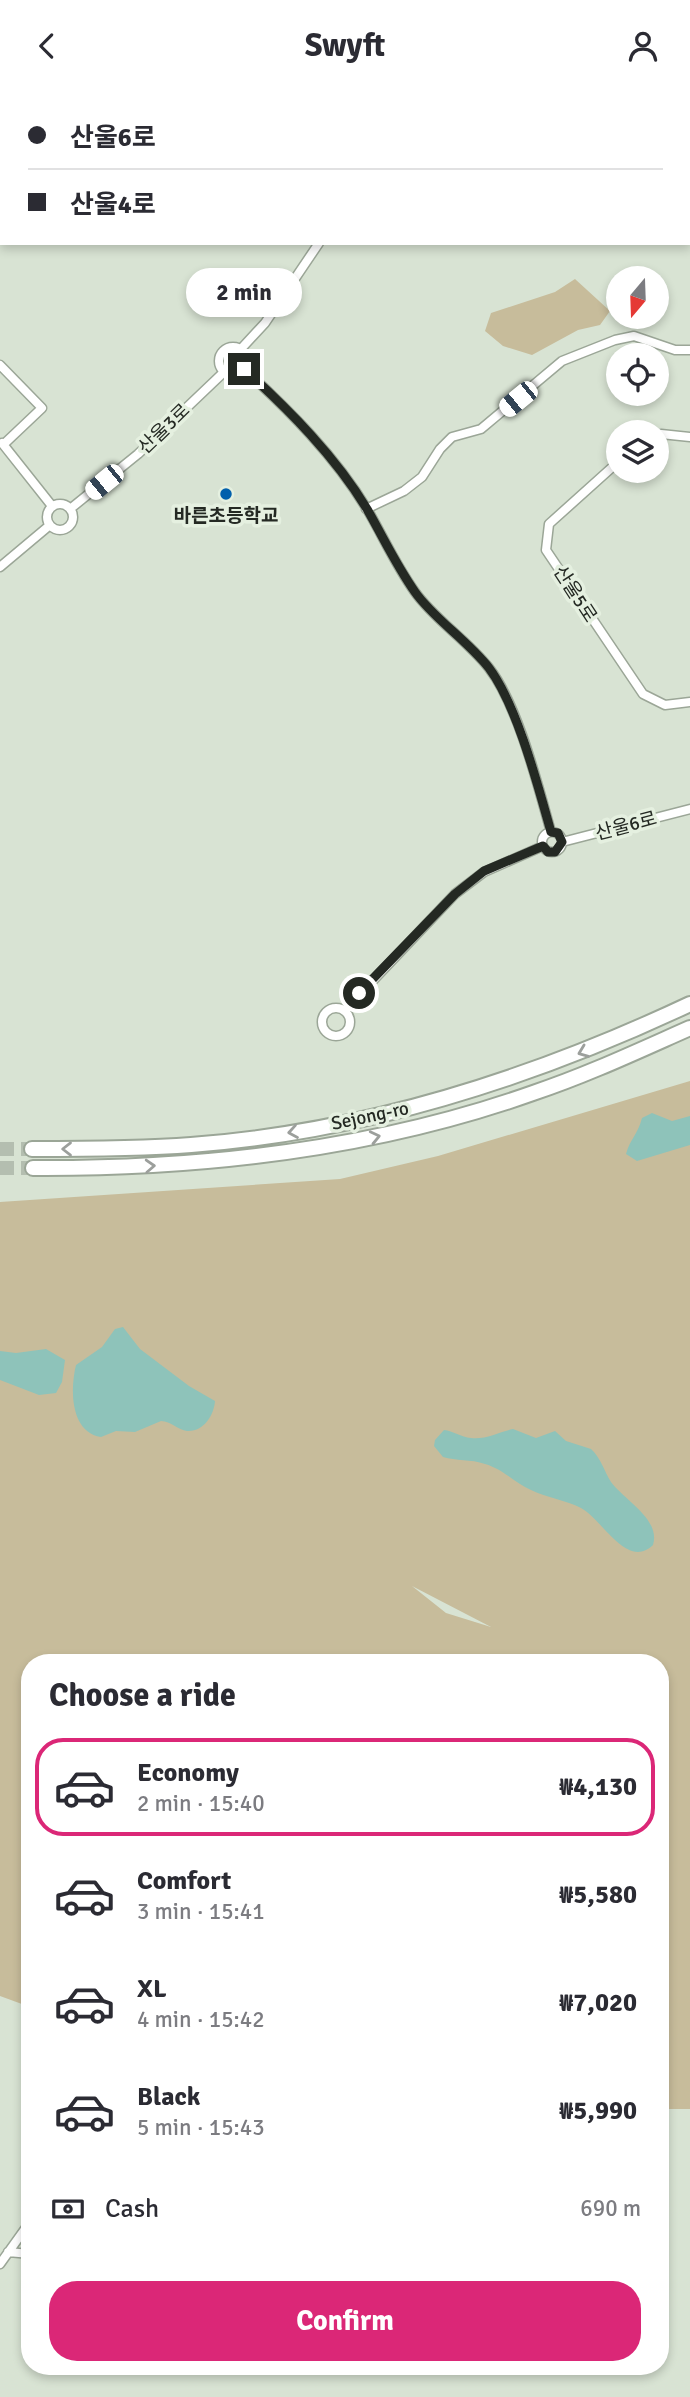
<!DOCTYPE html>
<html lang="en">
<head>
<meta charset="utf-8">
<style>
  :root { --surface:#fff; --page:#f2f2f3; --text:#2b2b33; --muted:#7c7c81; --line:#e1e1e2; --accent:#db2777 }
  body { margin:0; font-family:Signika,"Noto Sans KR",sans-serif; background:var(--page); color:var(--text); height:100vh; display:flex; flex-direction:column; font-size:26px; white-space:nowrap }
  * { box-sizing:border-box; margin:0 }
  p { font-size:23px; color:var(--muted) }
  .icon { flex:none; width:38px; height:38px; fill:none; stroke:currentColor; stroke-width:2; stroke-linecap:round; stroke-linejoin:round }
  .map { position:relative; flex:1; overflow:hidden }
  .sheet { position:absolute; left:21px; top:1563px; width:648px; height:721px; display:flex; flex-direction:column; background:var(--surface); border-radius:28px; box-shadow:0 4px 10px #0003 }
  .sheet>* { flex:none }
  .hud { position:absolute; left:0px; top:0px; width:691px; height:154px; box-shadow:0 4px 10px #0003; display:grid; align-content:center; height:154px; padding:0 28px; background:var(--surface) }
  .needle { width:46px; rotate:199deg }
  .buttons { position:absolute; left:606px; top:175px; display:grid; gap:14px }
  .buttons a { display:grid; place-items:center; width:63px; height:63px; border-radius:50%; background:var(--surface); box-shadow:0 4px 10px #0003; font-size:35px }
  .end { position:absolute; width:32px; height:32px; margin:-16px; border:9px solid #242923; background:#fff; box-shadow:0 0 0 4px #fff }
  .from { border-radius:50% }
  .bubble { position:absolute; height:49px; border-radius:24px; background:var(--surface); box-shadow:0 4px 10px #0003; font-size:23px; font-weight:800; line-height:49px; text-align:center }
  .car { position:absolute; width:21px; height:42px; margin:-21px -10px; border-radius:9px; box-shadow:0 0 5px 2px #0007; background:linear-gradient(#fff 24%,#345 0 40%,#fff 0 76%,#345 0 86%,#fff 0) }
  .hud b { display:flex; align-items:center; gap:24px; height:66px; font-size:26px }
  .hud b+b { border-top:2px solid var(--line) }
  .hud i { width:18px; height:18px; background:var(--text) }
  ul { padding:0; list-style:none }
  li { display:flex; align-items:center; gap:21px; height:98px; margin:0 14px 10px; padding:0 14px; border:4px solid transparent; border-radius:28px }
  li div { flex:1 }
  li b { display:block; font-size:26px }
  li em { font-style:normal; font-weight:800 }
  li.current { border-color:var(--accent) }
  li>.icon { width:63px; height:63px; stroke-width:1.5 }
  h2 { padding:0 28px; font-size:32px; line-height:84px }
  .pay { display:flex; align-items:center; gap:18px; height:77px; padding:0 28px; font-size:26px }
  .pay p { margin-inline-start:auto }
  .action { display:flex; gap:14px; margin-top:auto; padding:14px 28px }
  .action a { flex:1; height:80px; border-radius:28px; background:var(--accent); color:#fff; font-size:28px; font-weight:800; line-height:80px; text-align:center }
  header { display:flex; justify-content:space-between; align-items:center; height:91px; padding:0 28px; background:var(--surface); font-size:32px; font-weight:800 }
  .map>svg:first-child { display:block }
</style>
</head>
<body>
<header><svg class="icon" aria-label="back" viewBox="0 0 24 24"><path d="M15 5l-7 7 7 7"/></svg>Swyft<svg class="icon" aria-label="person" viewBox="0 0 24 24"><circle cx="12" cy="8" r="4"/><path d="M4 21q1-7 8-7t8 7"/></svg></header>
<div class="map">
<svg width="690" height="2306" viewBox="0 0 690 2306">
  <rect width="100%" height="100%" fill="#d8e3d3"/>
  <path fill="#c7bc9b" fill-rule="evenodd" d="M422,0H690V106V2Z
    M575,188L610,220L600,234L578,239L532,264L503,255L485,240L491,222L555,201Z
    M690,990V2018H660V1572H30V1916L0,1905V1111L340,1088L438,1065ZM412,1495L491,1536L446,1522Z"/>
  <path fill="#8ec3ba" d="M652,1022L672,1030L690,1025V1054L637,1070L626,1063C630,1048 638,1043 642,1027Z
    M123,1236L140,1258L189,1295L215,1310C214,1324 204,1341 187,1340C178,1339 171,1330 161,1330L135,1341L116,1340L101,1346C70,1341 70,1298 76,1274L102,1256L115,1238Z
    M46,1258L65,1269L62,1291L56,1302L39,1304L0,1289V1260L16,1262Z
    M513,1338L536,1347L555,1340L566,1350L591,1358C601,1367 604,1380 611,1391C624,1409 661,1428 653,1454C627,1479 603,1429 581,1417C566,1409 547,1407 531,1399C515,1392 503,1378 485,1373C471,1368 456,1370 443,1366L434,1355L435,1349L444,1339C453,1340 461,1346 471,1347C485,1349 499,1341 513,1338Z"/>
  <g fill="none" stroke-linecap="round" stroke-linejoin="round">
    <path stroke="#b4beb0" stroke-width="14" stroke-dasharray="14 7" stroke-linecap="butt" d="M0,1058H32
      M0,1077H33"/>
    <defs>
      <path id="minor" d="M219 270a14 14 0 1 1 28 0a14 14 0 1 1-28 0Z
        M240,259L265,232L319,152
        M0,274L42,317L4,353
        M244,278C289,319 335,365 367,418C384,447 395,473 415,501C434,528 467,549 489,577C518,614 538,695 551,741
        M656,345L661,343L690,346
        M2,352L52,415
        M618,371L549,433L546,459L643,603L665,614L690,611
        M47 426a13 13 0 1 1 26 0a13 13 0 1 1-26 0Z
        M70,418L138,363L224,281
        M366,418L404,400L422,386L440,358L452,346L481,338L562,270L615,249L634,245L675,259H690
        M0,476L50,434
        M542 751a10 10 0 1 1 20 0a10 10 0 1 1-20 0Z
        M562,751L690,718
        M322 931a14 14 0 1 1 28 0a14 14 0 1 1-28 0Z
        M345,919L455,803L484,781L543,755
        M8,2161L30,2163
        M0,2173L30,2131"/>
      <path id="secondary" d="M358,0L361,2
        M404,0L408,2"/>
      <path id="trunk" d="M32,1058C85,1058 138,1058 191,1054C366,1041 533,987 690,913
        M33,1077C203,1078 372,1059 533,1002C587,984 638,960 690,937"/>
    </defs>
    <use href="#minor" stroke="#9ba697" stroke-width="11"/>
    <use href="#secondary" stroke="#9ba697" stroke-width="16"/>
    <use href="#trunk" stroke="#9ba697" stroke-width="18"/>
    <use href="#minor" stroke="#fff" stroke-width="8"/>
    <use href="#secondary" stroke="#fff" stroke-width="12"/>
    <use href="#trunk" stroke="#fff" stroke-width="14"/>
  </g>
  <defs><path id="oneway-chevron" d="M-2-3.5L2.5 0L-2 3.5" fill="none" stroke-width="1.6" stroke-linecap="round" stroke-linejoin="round" transform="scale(1.75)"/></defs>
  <g stroke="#9c9f9c">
    <use href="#oneway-chevron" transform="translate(583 961) rotate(159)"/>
    <use href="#oneway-chevron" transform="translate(293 1041) rotate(170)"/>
    <use href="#oneway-chevron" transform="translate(375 1046) rotate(-13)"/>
    <use href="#oneway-chevron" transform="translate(67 1058) rotate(-180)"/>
    <use href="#oneway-chevron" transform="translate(150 1075) rotate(-3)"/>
  </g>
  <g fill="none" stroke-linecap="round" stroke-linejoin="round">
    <path stroke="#242923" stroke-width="9" d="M244,278C289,319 335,365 367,418C383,446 396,474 415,501C433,527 467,549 489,577C517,614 538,695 551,741L558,742L562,751L555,761H548L543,755L484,780L455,803L359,902"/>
  </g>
  <circle fill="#015fac" stroke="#e5f0e0" stroke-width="2.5" cx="226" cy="403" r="7"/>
  <g text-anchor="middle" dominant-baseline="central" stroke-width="7" stroke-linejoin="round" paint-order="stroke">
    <g font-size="19" fill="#242923" stroke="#e5f0e0">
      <text transform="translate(164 338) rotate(-44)">산울3로</text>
      <text transform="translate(575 503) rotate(57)">산울5로</text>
      <text transform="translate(626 735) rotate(-15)">산울6로</text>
      <text transform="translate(370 1025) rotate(-12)">Sejong-ro</text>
    </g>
    <g font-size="19" font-weight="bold" fill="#242923" stroke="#e5f0e0">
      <text x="226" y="425">바른초등학교</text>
    </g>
  </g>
</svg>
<div class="buttons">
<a><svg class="needle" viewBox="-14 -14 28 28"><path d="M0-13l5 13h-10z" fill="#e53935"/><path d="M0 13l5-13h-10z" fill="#7c7c81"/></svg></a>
<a><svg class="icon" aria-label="locate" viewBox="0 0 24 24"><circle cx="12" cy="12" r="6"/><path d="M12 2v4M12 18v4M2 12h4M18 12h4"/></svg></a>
<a><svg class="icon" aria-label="layers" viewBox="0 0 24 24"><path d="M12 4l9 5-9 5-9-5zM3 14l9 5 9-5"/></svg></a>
</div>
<i class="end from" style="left:359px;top:902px"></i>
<i class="end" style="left:244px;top:278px"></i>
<div class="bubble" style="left:186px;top:177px;width:116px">2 min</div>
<i class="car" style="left:518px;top:308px;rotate:231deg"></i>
<i class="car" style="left:104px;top:391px;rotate:231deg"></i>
<div class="hud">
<b><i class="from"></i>산울6로</b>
<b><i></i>산울4로</b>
</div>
<section class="sheet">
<h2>Choose a ride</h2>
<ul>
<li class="current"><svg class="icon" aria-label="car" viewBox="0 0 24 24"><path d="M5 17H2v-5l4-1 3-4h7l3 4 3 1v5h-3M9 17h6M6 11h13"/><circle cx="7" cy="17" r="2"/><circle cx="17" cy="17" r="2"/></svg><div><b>Economy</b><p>2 min · 15:40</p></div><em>₩4,130</em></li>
<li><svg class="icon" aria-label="car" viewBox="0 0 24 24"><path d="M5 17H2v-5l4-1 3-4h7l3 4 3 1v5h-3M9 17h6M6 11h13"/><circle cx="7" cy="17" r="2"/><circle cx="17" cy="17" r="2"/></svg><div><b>Comfort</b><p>3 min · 15:41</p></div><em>₩5,580</em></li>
<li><svg class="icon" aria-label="car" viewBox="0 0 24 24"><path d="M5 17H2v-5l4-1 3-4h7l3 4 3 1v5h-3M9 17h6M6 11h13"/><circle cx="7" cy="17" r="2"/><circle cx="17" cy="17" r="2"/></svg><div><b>XL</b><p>4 min · 15:42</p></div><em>₩7,020</em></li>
<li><svg class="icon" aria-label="car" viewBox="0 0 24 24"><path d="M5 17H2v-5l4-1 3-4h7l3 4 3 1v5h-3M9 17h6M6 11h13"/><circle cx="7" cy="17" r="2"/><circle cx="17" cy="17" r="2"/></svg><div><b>Black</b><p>5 min · 15:43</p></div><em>₩5,990</em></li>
</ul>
<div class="pay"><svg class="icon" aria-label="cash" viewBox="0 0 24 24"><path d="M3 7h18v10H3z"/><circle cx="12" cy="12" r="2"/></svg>Cash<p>690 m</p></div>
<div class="action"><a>Confirm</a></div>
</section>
</div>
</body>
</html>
